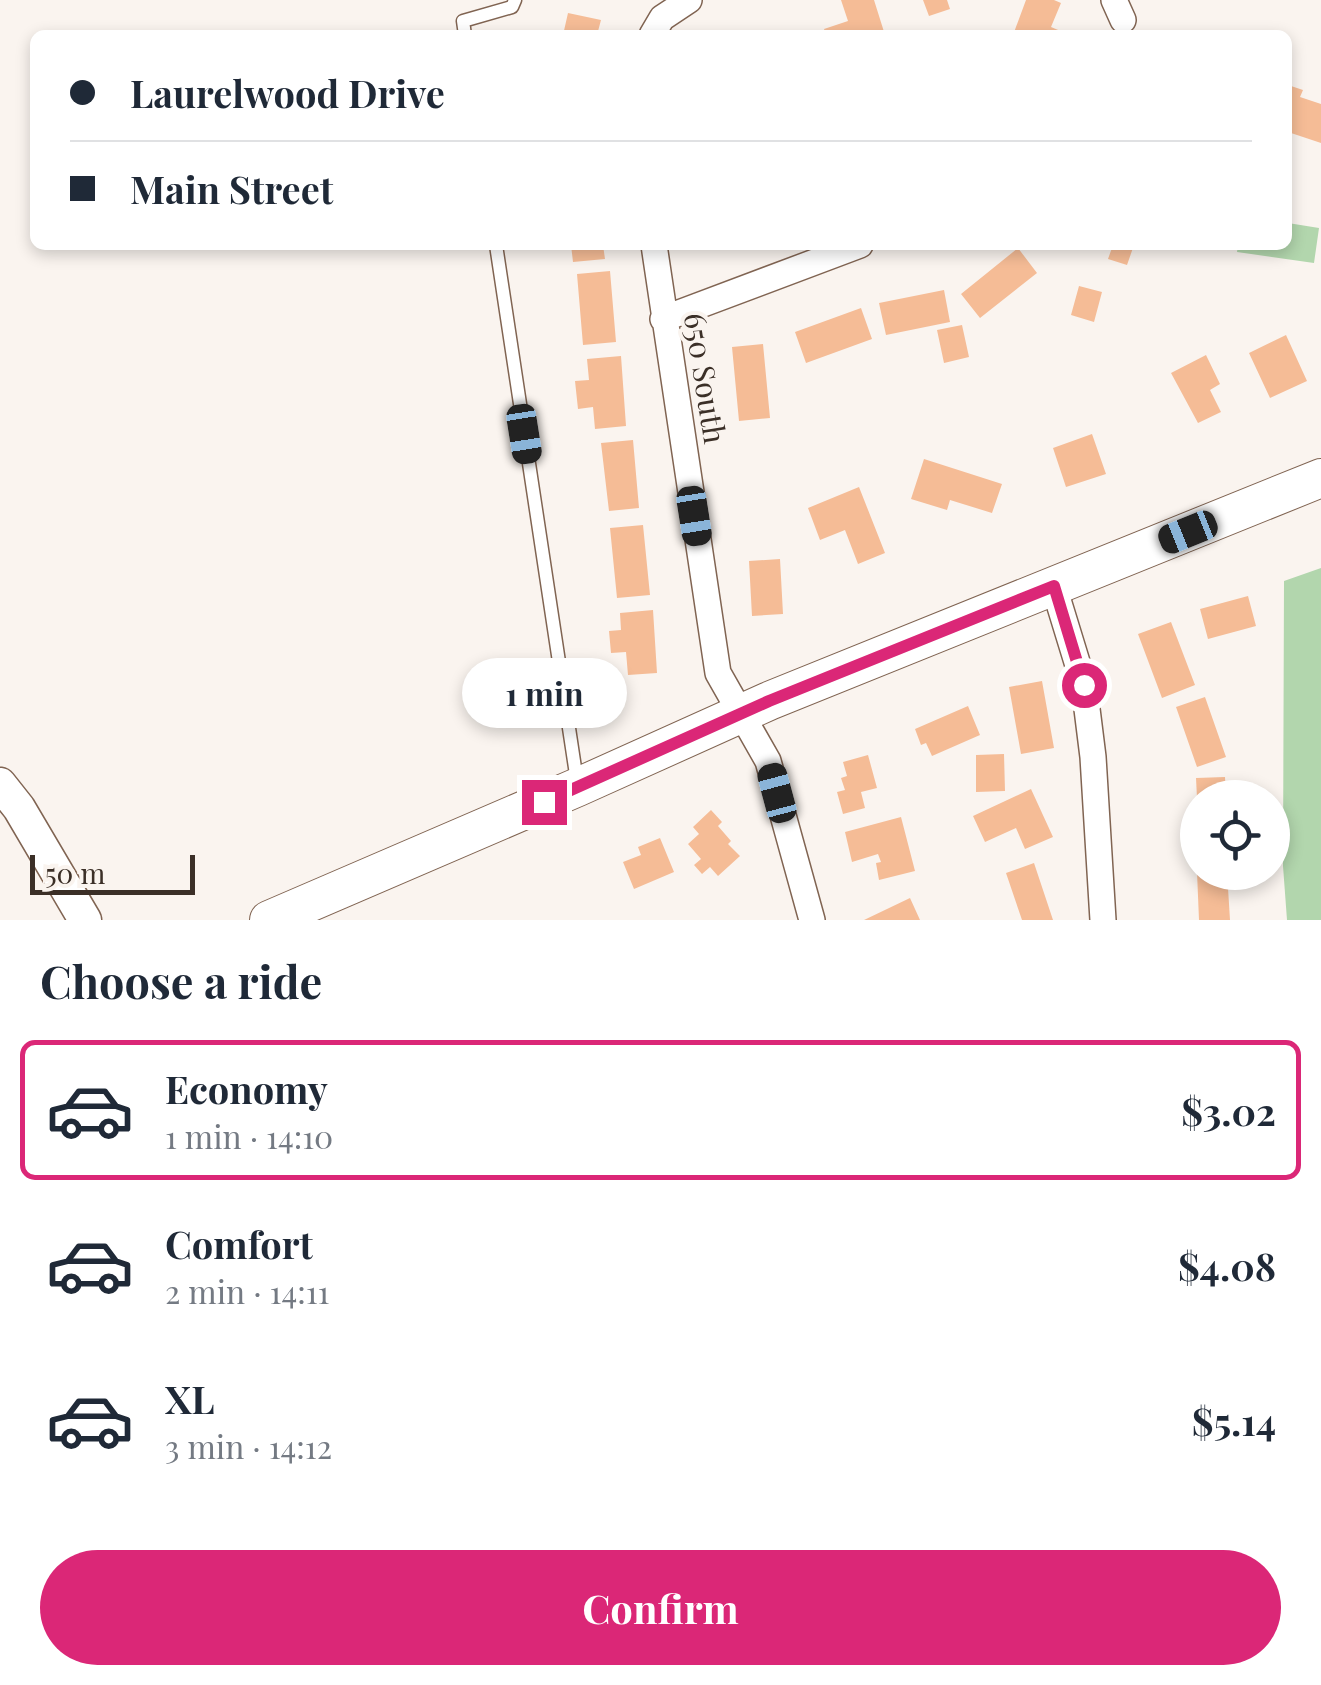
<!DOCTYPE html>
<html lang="en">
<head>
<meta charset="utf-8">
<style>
  :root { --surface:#fff; --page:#f6f6f7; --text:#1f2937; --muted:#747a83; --line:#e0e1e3; --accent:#db2777 }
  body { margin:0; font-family:"Playfair Display",serif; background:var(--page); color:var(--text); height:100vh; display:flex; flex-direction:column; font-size:38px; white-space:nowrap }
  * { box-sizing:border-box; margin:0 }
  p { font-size:32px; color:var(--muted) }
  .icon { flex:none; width:55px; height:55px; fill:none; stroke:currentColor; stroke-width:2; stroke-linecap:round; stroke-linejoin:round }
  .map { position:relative; height:920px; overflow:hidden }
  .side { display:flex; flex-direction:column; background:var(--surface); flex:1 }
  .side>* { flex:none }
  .top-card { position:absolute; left:30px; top:30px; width:1262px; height:220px; border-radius:15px; box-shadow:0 5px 15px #0003; display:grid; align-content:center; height:220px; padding:0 40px; background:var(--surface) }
  .buttons { position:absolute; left:1180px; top:780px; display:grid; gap:20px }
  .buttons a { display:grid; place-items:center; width:110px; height:110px; border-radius:50%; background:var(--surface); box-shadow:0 5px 15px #0003; font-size:50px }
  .scale { position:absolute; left:30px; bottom:25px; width:165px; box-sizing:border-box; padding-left:10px; border:5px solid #3b2f27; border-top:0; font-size:28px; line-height:35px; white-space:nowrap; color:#3b2f27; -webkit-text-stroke:8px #faf4ef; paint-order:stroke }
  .end { position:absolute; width:45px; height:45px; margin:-22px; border:12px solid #db2777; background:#fff; box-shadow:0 0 0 5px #fff }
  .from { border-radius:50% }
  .bubble { position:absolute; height:70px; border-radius:35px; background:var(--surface); box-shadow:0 5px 15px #0003; font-size:32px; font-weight:700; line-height:70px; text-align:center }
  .car { position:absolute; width:30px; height:60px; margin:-30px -15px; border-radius:12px; box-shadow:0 0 8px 2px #0007; background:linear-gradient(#222 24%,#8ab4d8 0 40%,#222 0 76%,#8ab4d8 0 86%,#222 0) }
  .top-card b { display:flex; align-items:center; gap:35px; height:95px; font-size:38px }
  .top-card b+b { border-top:2px solid var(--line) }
  .top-card i { width:25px; height:25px; background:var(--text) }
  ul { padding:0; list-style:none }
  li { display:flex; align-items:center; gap:30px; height:140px; margin:0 20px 15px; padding:0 20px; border:5px solid transparent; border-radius:15px }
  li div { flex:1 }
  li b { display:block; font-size:38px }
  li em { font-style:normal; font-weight:700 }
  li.active { border-color:var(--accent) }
  li>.icon { width:90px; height:90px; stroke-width:1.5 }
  h2 { padding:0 40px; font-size:45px; line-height:120px }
  .cta { display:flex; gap:20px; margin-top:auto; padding:20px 40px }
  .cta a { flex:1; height:115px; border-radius:60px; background:var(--accent); color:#fff; font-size:40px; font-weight:700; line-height:115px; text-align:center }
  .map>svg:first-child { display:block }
</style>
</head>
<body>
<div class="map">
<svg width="1321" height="920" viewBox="0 0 1321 920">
  <rect width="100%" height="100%" fill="#faf4ef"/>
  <path fill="#b2d6ad" d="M1288,223L1319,228L1314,263L1237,252L1238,245H1288Z
    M1321,568V920H1287L1283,866L1284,581Z"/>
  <path fill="#f5bc96" d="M841,0H874L885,35H826L824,29L848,21Z
    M923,0H947L950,9L929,16Z
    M1026,0H1054L1061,3L1051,27L1070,35H1013Z
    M568,13L601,20L597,35H563Z
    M1288,85L1303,90L1300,97L1321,104V143L1288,132Z
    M571,245H603L605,259L573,262Z
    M1113,245H1134L1127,265L1108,259Z
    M1018,248L1037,273L980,318L961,294Z
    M610,271L616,342L583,345L577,274Z
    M1079,286L1102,292L1094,322L1071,315Z
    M944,290L950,322L886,335L879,303Z
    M861,308L872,339L806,363L795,332Z
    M962,325L969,357L944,363L937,330Z
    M1286,335L1307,381L1270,398L1249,353Z
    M763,344L770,418L739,421L732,347Z
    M1206,355L1220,384L1210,390L1221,412L1198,423L1171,373Z
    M621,356L626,426L595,429L593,407L578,409L575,381L589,380L587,359Z
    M1092,434L1106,474L1066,487L1053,448Z
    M633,440L639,508L609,511L601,443Z
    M924,459L1002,484L992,513L950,500L947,510L911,499Z
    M859,487L885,553L858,564L845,530L820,540L808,508Z
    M643,525L650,595L617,598L610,528Z
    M780,559L783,614L752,616L749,561Z
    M1248,596L1256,626L1208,639L1200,609Z
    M653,610L657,673L628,675L626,652L611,653L609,631L621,630L620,613Z
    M1171,622L1195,685L1162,698L1138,634Z
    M1042,681L1054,748L1021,754L1009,687Z
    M1205,697L1226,757L1197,767L1176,707Z
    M968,706L980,735L932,756L926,743L921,745L915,729Z
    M1004,754L1005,791L976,792V755Z
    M868,755L877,788L861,792L865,808L843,814L837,792L845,790L841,778L847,776L843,762Z
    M1225,777L1226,798H1197L1196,778Z
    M1031,789L1053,837L1025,849L1016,828L985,842L973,816Z
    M711,810L722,822L718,826L731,841L728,844L740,856L718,876L710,867L702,874L694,865L701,859L688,844L699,834L693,827Z
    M901,817L915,871L879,880L876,863L881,862L878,854L852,862L845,832Z
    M660,838L674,872L634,889L623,862L641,855L638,847Z
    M1034,863L1053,920H1022L1006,873Z
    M1197,872H1227L1230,920H1199Z
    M910,898L920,920H864Z"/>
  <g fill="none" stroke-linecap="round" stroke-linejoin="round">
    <defs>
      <path id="service" d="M465,35L463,21L512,7L515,0
        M496,245L577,781"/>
      <path id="minor" d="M1114,0L1123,20
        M652,35L662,18L689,0
        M654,245L718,673L768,761L812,920
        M663,319L860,245
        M1054,587L1084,685L1093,757L1103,920"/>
      <path id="tertiary" d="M0,784L19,808L85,920"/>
      <path id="secondary" d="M269,920L578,787L769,701L1321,478"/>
    </defs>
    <use href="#service" stroke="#806452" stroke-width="15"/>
    <use href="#minor" stroke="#806452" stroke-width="28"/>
    <use href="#tertiary" stroke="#806452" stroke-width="35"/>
    <use href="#secondary" stroke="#806452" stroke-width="40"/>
    <use href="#service" stroke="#fff" stroke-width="12"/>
    <use href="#minor" stroke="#fff" stroke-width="25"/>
    <use href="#tertiary" stroke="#fff" stroke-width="32"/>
    <use href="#secondary" stroke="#fff" stroke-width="38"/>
  </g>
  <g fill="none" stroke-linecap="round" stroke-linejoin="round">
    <path stroke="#db2777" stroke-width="12" d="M544,802L769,701L1054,586L1084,685"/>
  </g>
  <g text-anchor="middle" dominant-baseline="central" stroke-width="8" stroke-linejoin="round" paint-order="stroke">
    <g font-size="30" fill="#3b2f27" stroke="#faf4ef">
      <text transform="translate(706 378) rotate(81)">650 South</text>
    </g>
  </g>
</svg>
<div class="buttons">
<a><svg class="icon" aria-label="locate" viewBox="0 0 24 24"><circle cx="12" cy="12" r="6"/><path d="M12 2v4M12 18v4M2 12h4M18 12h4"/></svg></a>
</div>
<div class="scale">50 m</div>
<i class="end from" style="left:1084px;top:685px"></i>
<i class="end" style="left:544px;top:802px"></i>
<div class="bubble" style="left:462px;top:658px;width:165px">1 min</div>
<i class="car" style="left:524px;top:434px;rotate:171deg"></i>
<i class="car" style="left:694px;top:516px;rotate:171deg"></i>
<i class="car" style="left:1188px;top:532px;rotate:248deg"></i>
<i class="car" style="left:777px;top:793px;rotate:345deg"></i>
<div class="top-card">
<b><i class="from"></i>Laurelwood Drive</b>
<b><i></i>Main Street</b>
</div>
</div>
<section class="side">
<h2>Choose a ride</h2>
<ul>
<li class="active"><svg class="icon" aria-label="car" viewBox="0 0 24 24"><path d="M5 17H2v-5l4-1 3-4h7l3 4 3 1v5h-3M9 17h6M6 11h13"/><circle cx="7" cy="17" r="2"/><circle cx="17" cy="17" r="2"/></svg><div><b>Economy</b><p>1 min · 14:10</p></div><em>$3.02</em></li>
<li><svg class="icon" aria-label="car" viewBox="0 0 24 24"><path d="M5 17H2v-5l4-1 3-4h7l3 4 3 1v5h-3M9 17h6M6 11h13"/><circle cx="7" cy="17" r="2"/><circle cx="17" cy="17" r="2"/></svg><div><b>Comfort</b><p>2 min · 14:11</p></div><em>$4.08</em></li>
<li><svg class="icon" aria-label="car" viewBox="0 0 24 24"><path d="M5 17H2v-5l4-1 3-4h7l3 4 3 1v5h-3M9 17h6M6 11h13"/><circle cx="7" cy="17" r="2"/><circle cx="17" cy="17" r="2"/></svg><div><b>XL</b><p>3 min · 14:12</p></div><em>$5.14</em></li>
</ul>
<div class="cta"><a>Confirm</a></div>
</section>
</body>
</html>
